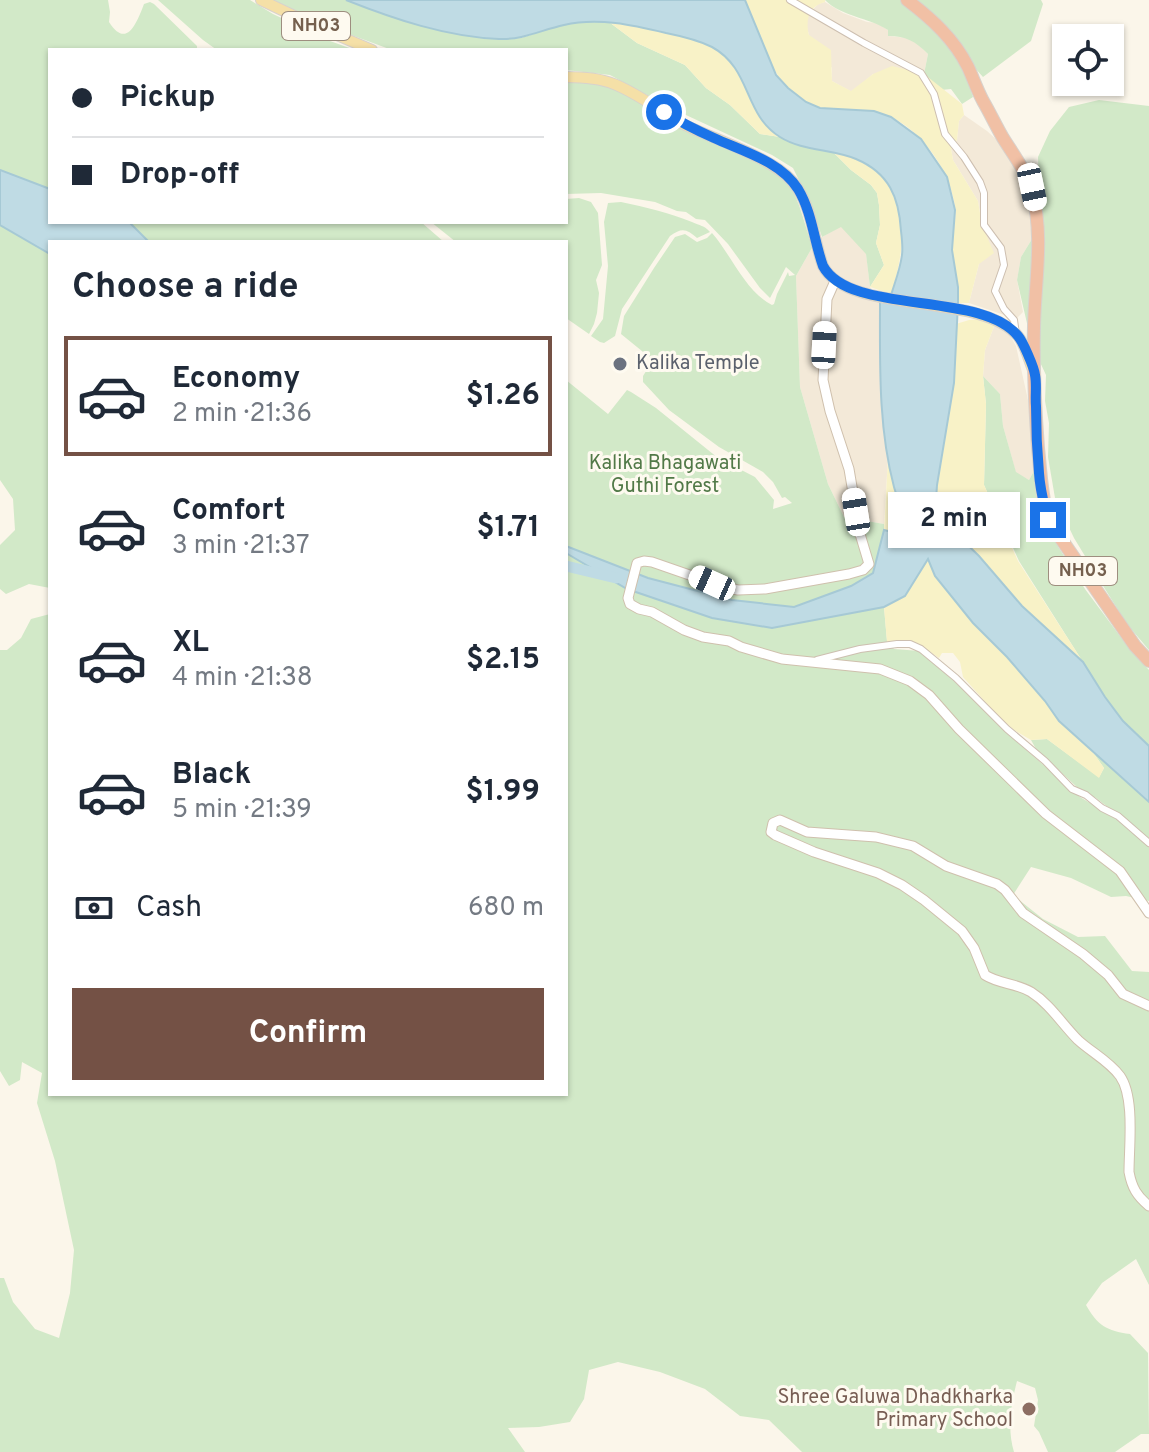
<!DOCTYPE html>
<html lang="en">
<head>
<meta charset="utf-8">
<style>
  :root { --surface:#fff; --page:#f2f2f3; --text:#1f2937; --muted:#747a83; --line:#e0e1e3; --accent:#745145 }
  body { margin:0; font-family:Overpass,sans-serif; background:var(--page); color:var(--text); height:100vh; display:flex; flex-direction:column; font-size:30px; white-space:nowrap }
  * { box-sizing:border-box; margin:0 }
  p { font-size:26px; color:var(--muted) }
  .icon { flex:none; width:44px; height:44px; fill:none; stroke:currentColor; stroke-width:2; stroke-linecap:round; stroke-linejoin:round }
  .map { position:relative; flex:1; overflow:hidden }
  .side { position:absolute; left:48px; top:240px; width:520px; height:856px; display:flex; flex-direction:column; background:var(--surface); border-radius:0px; box-shadow:0 2px 6px #0004 }
  .side>* { flex:none }
  .guide { position:absolute; left:48px; top:48px; width:520px; height:176px; border-radius:0px; box-shadow:0 2px 6px #0004; display:grid; align-content:center; height:176px; padding:0 24px; background:var(--surface) }
  .controls { position:absolute; left:1052px; top:24px; display:grid; gap:16px }
  .controls a { display:grid; place-items:center; width:72px; height:72px; border-radius:0px; background:var(--surface); box-shadow:0 2px 6px #0004; font-size:40px }
  .end { position:absolute; width:36px; height:36px; margin:-18px; border:10px solid #1a73e8; background:#fff; box-shadow:0 0 0 4px #fff }
  .from { border-radius:50% }
  .bubble { position:absolute; height:56px; border-radius:0px; background:var(--surface); box-shadow:0 2px 6px #0004; font-size:26px; font-weight:700; line-height:56px; text-align:center }
  .car { position:absolute; width:24px; height:48px; margin:-24px -12px; border-radius:10px; box-shadow:0 0 6px 2px #0007; background:linear-gradient(#fff 24%,#345 0 40%,#fff 0 76%,#345 0 86%,#fff 0) }
  .guide b { display:flex; align-items:center; gap:28px; height:76px; font-size:30px }
  .guide b+b { border-top:2px solid var(--line) }
  .guide i { width:20px; height:20px; background:var(--text) }
  ul { padding:0; list-style:none }
  li { display:flex; align-items:center; gap:24px; height:120px; margin:0 16px 12px; padding:0 8px; border:4px solid transparent; border-radius:0px }
  li div { flex:1 }
  li b { display:block; font-size:30px }
  li em { font-style:normal; font-weight:700 }
  li.current { border-color:var(--accent) }
  li>.icon { width:72px; height:72px; stroke-width:1.5 }
  h2 { padding:0 24px; font-size:36px; line-height:96px }
  .pay { display:flex; align-items:center; gap:20px; height:88px; padding:0 24px; font-size:30px }
  .pay p { margin-inline-start:auto }
  .primary-button { display:flex; gap:16px; margin-top:auto; padding:16px 24px }
  .primary-button a { flex:1; height:92px; border-radius:0px; background:var(--accent); color:#fff; font-size:32px; font-weight:700; line-height:92px; text-align:center }
  .map>svg:first-child { display:block }
</style>
</head>
<body>
<div class="map">
<svg width="1149" height="1452" viewBox="0 0 1149 1452">
  <rect width="100%" height="100%" fill="#fbf6ea"/>
  <path fill="#f3e9d8" d="M825,2L843,13L867,22L877,23L888,30V36L909,38L919,45L928,54L924,74H873L852,92L832,81V68L809,35L806,24L809,14L818,4Z
    M964,115L987,131L1039,178L1032,239L1021,257L1017,280L1023,312L1016,319L969,303L979,264L982,225L978,201L953,160L951,149L957,140L959,121Z
    M841,226L866,253L870,287L880,301V385L888,458L884,524L844,517L828,484L800,387L796,276L813,246L822,237Z
    M995,324L1008,332L1016,346L1028,400L1033,406L1035,469L1029,480L1016,473L1003,426L1000,394L983,376L985,350Z"/>
  <path fill="#d2e9c8" d="M0,0H108L110,12L109,22C127,50 137,22 144,4L150,2L154,4L197,46V50H50V189L0,170Z
    M158,0H250L273,14L330,41L355,50H217L203,40Z
    M274,0H346L379,13L428,27L500,39L521,38L562,25L583,22H609L637,43L685,65L706,88L730,105L760,134L780,137L793,143L833,152L851,170L871,185L877,193L879,205L880,225L876,243L884,265L870,287L866,254L841,227L822,237L812,207L793,168L772,155L673,109L610,75L566,70V50H392L354,36L290,9Z
    M825,0H900L950,45L968,82L973,97L962,104L951,89L941,90L924,74L928,54C915,41 906,36 888,36V30C868,17 842,17 825,0Z
    M914,0H1041L1043,4L1031,41L983,77Z
    M566,81C586,80 604,85 622,93L761,163C769,168 777,172 783,178C801,196 803,225 813,246L796,276L800,387L828,484L844,517L884,524V530L873,573L851,586L794,607L732,600L648,578L566,546V380L608,414L627,390L631,392L656,408L718,458L755,477L774,500L773,509L792,503L785,497L782,498L773,482L763,472L719,447L669,410L643,382V376L653,360L621,334L624,316L654,268L675,237L685,234L697,242L707,238L712,233C732,256 745,291 772,305L774,304L777,294L788,272L789,276L795,275L786,267L770,298L760,288L728,244L705,220L696,219L686,212L677,211L655,202L601,193L566,194Z
    M1099,100L1149,106V650L1127,624L1105,589L1074,538L1055,498L1048,457L1049,423L1045,401L1046,375L1032,345L1017,280L1021,257L1032,239L1039,178L1038,157L1050,131L1069,107Z
    M579,198L591,202L598,213L602,265L596,280L599,293L597,313L594,324L589,334L566,318V242H456L431,222H566V199Z
    M621,202C646,207 669,213 692,222C700,226 704,225 710,232L697,238C687,229 682,227 670,236L622,309L615,336L604,343L600,342L591,336L603,319L608,266L604,222L608,203Z
    M129,222H421L444,242H149Z
    M0,225L50,254V588L29,584L6,594L0,589V545L15,530L13,499L0,480Z
    M983,376L1000,394L1003,426L1016,472L1029,480L1035,469L1036,495L1045,526L1085,589L1131,651L1149,670V746L1123,721L1105,697L1019,561L984,485L986,404Z
    M566,553L627,588L772,628L884,607L887,641L894,649L920,651L975,700L1015,740L1080,797L1120,821L1149,846V901L1126,896L1111,897L1071,878L1031,867L1013,895L1043,919L1078,937L1105,936L1132,971L1149,972V1285L1136,1259L1102,1283L1086,1305C1097,1325 1107,1331 1130,1334L1148,1353L1149,1434H1141L1115,1452H1048L1039,1432L1034,1426L1038,1400L1035,1388L1017,1381C1011,1404 1007,1429 1014,1452H802L769,1420L740,1416L705,1389L660,1372L618,1362L589,1370L584,1399L570,1422L539,1427L508,1428L525,1452H0V1278H4L13,1302L35,1329L59,1338L70,1293L74,1250L55,1161L37,1103L42,1073L22,1062L20,1080L9,1086L0,1071V650H7L21,638L31,619L50,614V1094H566Z
    M1047,739L1099,777L1104,768L1092,751L1149,802V839L1096,798L1079,789L1036,749L1031,740Z"/>
  <path fill="#f8f2c7" d="M745,0H825V2C809,6 805,20 809,35L831,50L832,81L851,91L873,74L892,66L924,74L962,104L964,115L959,121L957,140L951,149L953,160L978,201L982,225L994,253L979,264L969,303H958C958,285 953,267 952,249C952,235 957,220 955,206C949,167 917,123 878,112C854,106 828,115 806,102C771,82 758,36 745,0Z
    M609,22C644,26 717,36 736,68C742,78 745,88 749,97C756,114 766,125 780,137L760,134L730,105L706,88L685,65L637,43Z
    M833,152C841,155 850,156 857,160C913,185 907,245 891,294L870,287L884,265L876,243L880,225L879,205L877,193L871,185L851,170Z
    M981,319L995,324L985,350L983,376L986,404L984,485L1018,561L1083,662L1022,606L990,568L949,527L939,514L936,500L937,485L954,383L956,324L969,320Z
    M888,458L900,503L917,539L884,530Z
    M928,558L935,576L973,623L1007,657L1045,701L1059,721L1092,751L1104,768L1099,778L1047,739L1031,740L1014,730L997,715L963,677L960,662L953,653H942L939,658C920,644 911,641 887,642L884,607L905,595Z"/>
  <path fill="#bfdbe4" stroke="#a6c9d5" stroke-width="2" d="M346,0H745L776,75L788,88L806,102L820,108L874,111L891,117L921,139L947,177L955,210L952,250L958,287V303L954,383L937,485L936,500L939,514L949,527L979,556L1022,606L1083,662L1105,697L1123,721L1149,746V802L1059,721L1045,701L1007,657L973,623L935,576L928,559L905,596L884,607L772,628L712,618L627,589L566,553V546L648,578L732,600L794,607L851,586L873,573L884,530L916,538C908,522 899,505 894,487C878,427 880,362 880,301L889,302C893,287 900,271 902,255C903,247 902,239 901,231C899,197 889,173 856,159C832,149 802,151 780,137C743,114 752,69 712,47C698,40 681,36 666,33C633,25 598,17 564,25C541,30 523,40 499,39C447,37 394,19 346,0Z
    M0,170L50,189V222H129L149,242H50V254L0,225Z"/>
  <g fill="none" stroke-linecap="round" stroke-linejoin="round">
    <path stroke="#bfdbe4" stroke-width="11" d="M566,566L616,578"/>
    <defs>
      <path id="street" d="M790,0L864,43L921,73L934,94L945,134L964,157L980,182L984,193V225L1001,248L1004,265L995,291L1004,309L1014,320L1016,334
        M817,660L860,649L897,644H910L921,649L956,678L1007,729L1045,761L1072,789L1086,795L1102,808L1118,816L1149,843"/>
      <path id="secondary" d="M835,281L827,299L823,380L830,411L849,469L860,534L869,564L863,570L849,574L765,589L738,590L724,587L652,562L644,561L637,563L628,598L630,604L639,609L652,612L684,630L703,637L729,641L741,647L782,659L880,669L910,681L929,695L959,729L1046,814L1120,871L1149,913
        M1149,1006L1123,994L1108,975L1083,954L1023,913L1005,890L997,884L946,866L913,846L876,837L807,832L780,820L773,823L771,832L775,835L814,852L878,873L902,885L924,900L962,931L974,948L985,975C999,984 1016,983 1031,992C1050,1004 1062,1024 1078,1040C1091,1052 1109,1061 1120,1076C1135,1097 1129,1146 1129,1172C1132,1188 1137,1196 1149,1206"/>
      <path id="primary" d="M261,0L309,23L372,50
        M566,77C582,77 599,78 614,84C639,94 660,111 683,124C713,139 771,157 792,181C812,204 813,238 823,266C849,316 980,291 1018,336C1025,344 1029,360 1033,370"/>
      <path id="highway" d="M907,0C932,19 954,39 968,67C973,78 977,90 983,101C990,113 996,126 1003,138C1013,154 1028,174 1032,192C1044,236 1035,281 1034,326C1033,366 1035,408 1038,448C1041,475 1041,493 1048,520L1135,646L1149,661"/>
    </defs>
    <use href="#street" stroke="#cdbfb0" stroke-width="8"/>
    <use href="#secondary" stroke="#cfc0ad" stroke-width="11"/>
    <use href="#primary" stroke="#d8d2cd" stroke-width="12"/>
    <use href="#highway" stroke="#d8d2cd" stroke-width="14"/>
    <use href="#street" stroke="#fff" stroke-width="6"/>
    <use href="#secondary" stroke="#fff" stroke-width="9"/>
    <use href="#primary" stroke="#f5e0a7" stroke-width="10"/>
    <use href="#highway" stroke="#f1c0a5" stroke-width="12"/>
  </g>
  <g fill="none" stroke-linecap="round" stroke-linejoin="round">
    <path stroke="#1a73e8" stroke-width="10" d="M664,112C680,122 696,130 714,138C742,151 780,161 798,189C812,212 814,241 823,266C850,316 981,290 1018,336C1023,342 1034,367 1035,375C1037,385 1035,396 1036,406C1036,428 1037,451 1039,473C1040,489 1044,505 1048,520"/>
  </g>
  <circle fill="#6b7280" stroke="#fefaf0" stroke-width="3" cx="620" cy="364" r="8"/>
  <circle fill="#8d6e63" stroke="#fefaf0" stroke-width="3" cx="1029" cy="1409" r="8"/>
  <g text-anchor="middle" dominant-baseline="central" stroke-width="6" stroke-linejoin="round" paint-order="stroke">
    <g fill="#fefaf0" stroke="#9e8e7f" stroke-width="2">
      <rect x="282" y="12" width="68" height="28" rx="6"/>
      <rect x="1049" y="557" width="68" height="28" rx="6"/>
    </g>
    <g font-size="18" font-weight="bold" fill="#75604e">
      <text x="316" y="26">NH03</text>
      <text x="1083" y="571">NH03</text>
    </g>
    <g font-size="20" fill="#5b616d" stroke="#fefaf0" text-anchor="start">
      <text x="636" y="364">Kalika Temple</text>
    </g>
    <g font-size="20" fill="#517947" stroke="#fefaf0">
      <text x="665" y="464">Kalika Bhagawati<tspan x="665" dy="23">Guthi Forest</tspan></text>
    </g>
    <g font-size="20" fill="#785e54" stroke="#fefaf0" text-anchor="end">
      <text x="1013" y="1398">Shree Galuwa Dhadkharka<tspan x="1013" dy="23">Primary School</tspan></text>
    </g>
  </g>
</svg>
<div class="controls">
<a><svg class="icon" aria-label="locate" viewBox="0 0 24 24"><circle cx="12" cy="12" r="6"/><path d="M12 2v4M12 18v4M2 12h4M18 12h4"/></svg></a>
</div>
<i class="end from" style="left:664px;top:112px"></i>
<i class="end" style="left:1048px;top:520px"></i>
<div class="bubble" style="left:888px;top:492px;width:132px">2 min</div>
<i class="car" style="left:1032px;top:187px;rotate:168deg"></i>
<i class="car" style="left:824px;top:345px;rotate:3deg"></i>
<i class="car" style="left:856px;top:512px;rotate:351deg"></i>
<i class="car" style="left:712px;top:583px;rotate:294deg"></i>
<div class="guide">
<b><i class="from"></i>Pickup</b>
<b><i></i>Drop-off</b>
</div>
<section class="side">
<h2>Choose a ride</h2>
<ul>
<li class="current"><svg class="icon" aria-label="car" viewBox="0 0 24 24"><path d="M5 17H2v-5l4-1 3-4h7l3 4 3 1v5h-3M9 17h6M6 11h13"/><circle cx="7" cy="17" r="2"/><circle cx="17" cy="17" r="2"/></svg><div><b>Economy</b><p>2 min · 21:36</p></div><em>$1.26</em></li>
<li><svg class="icon" aria-label="car" viewBox="0 0 24 24"><path d="M5 17H2v-5l4-1 3-4h7l3 4 3 1v5h-3M9 17h6M6 11h13"/><circle cx="7" cy="17" r="2"/><circle cx="17" cy="17" r="2"/></svg><div><b>Comfort</b><p>3 min · 21:37</p></div><em>$1.71</em></li>
<li><svg class="icon" aria-label="car" viewBox="0 0 24 24"><path d="M5 17H2v-5l4-1 3-4h7l3 4 3 1v5h-3M9 17h6M6 11h13"/><circle cx="7" cy="17" r="2"/><circle cx="17" cy="17" r="2"/></svg><div><b>XL</b><p>4 min · 21:38</p></div><em>$2.15</em></li>
<li><svg class="icon" aria-label="car" viewBox="0 0 24 24"><path d="M5 17H2v-5l4-1 3-4h7l3 4 3 1v5h-3M9 17h6M6 11h13"/><circle cx="7" cy="17" r="2"/><circle cx="17" cy="17" r="2"/></svg><div><b>Black</b><p>5 min · 21:39</p></div><em>$1.99</em></li>
</ul>
<div class="pay"><svg class="icon" aria-label="cash" viewBox="0 0 24 24"><path d="M3 7h18v10H3z"/><circle cx="12" cy="12" r="2"/></svg>Cash<p>680 m</p></div>
<div class="primary-button"><a>Confirm</a></div>
</section>
</div>
</body>
</html>
